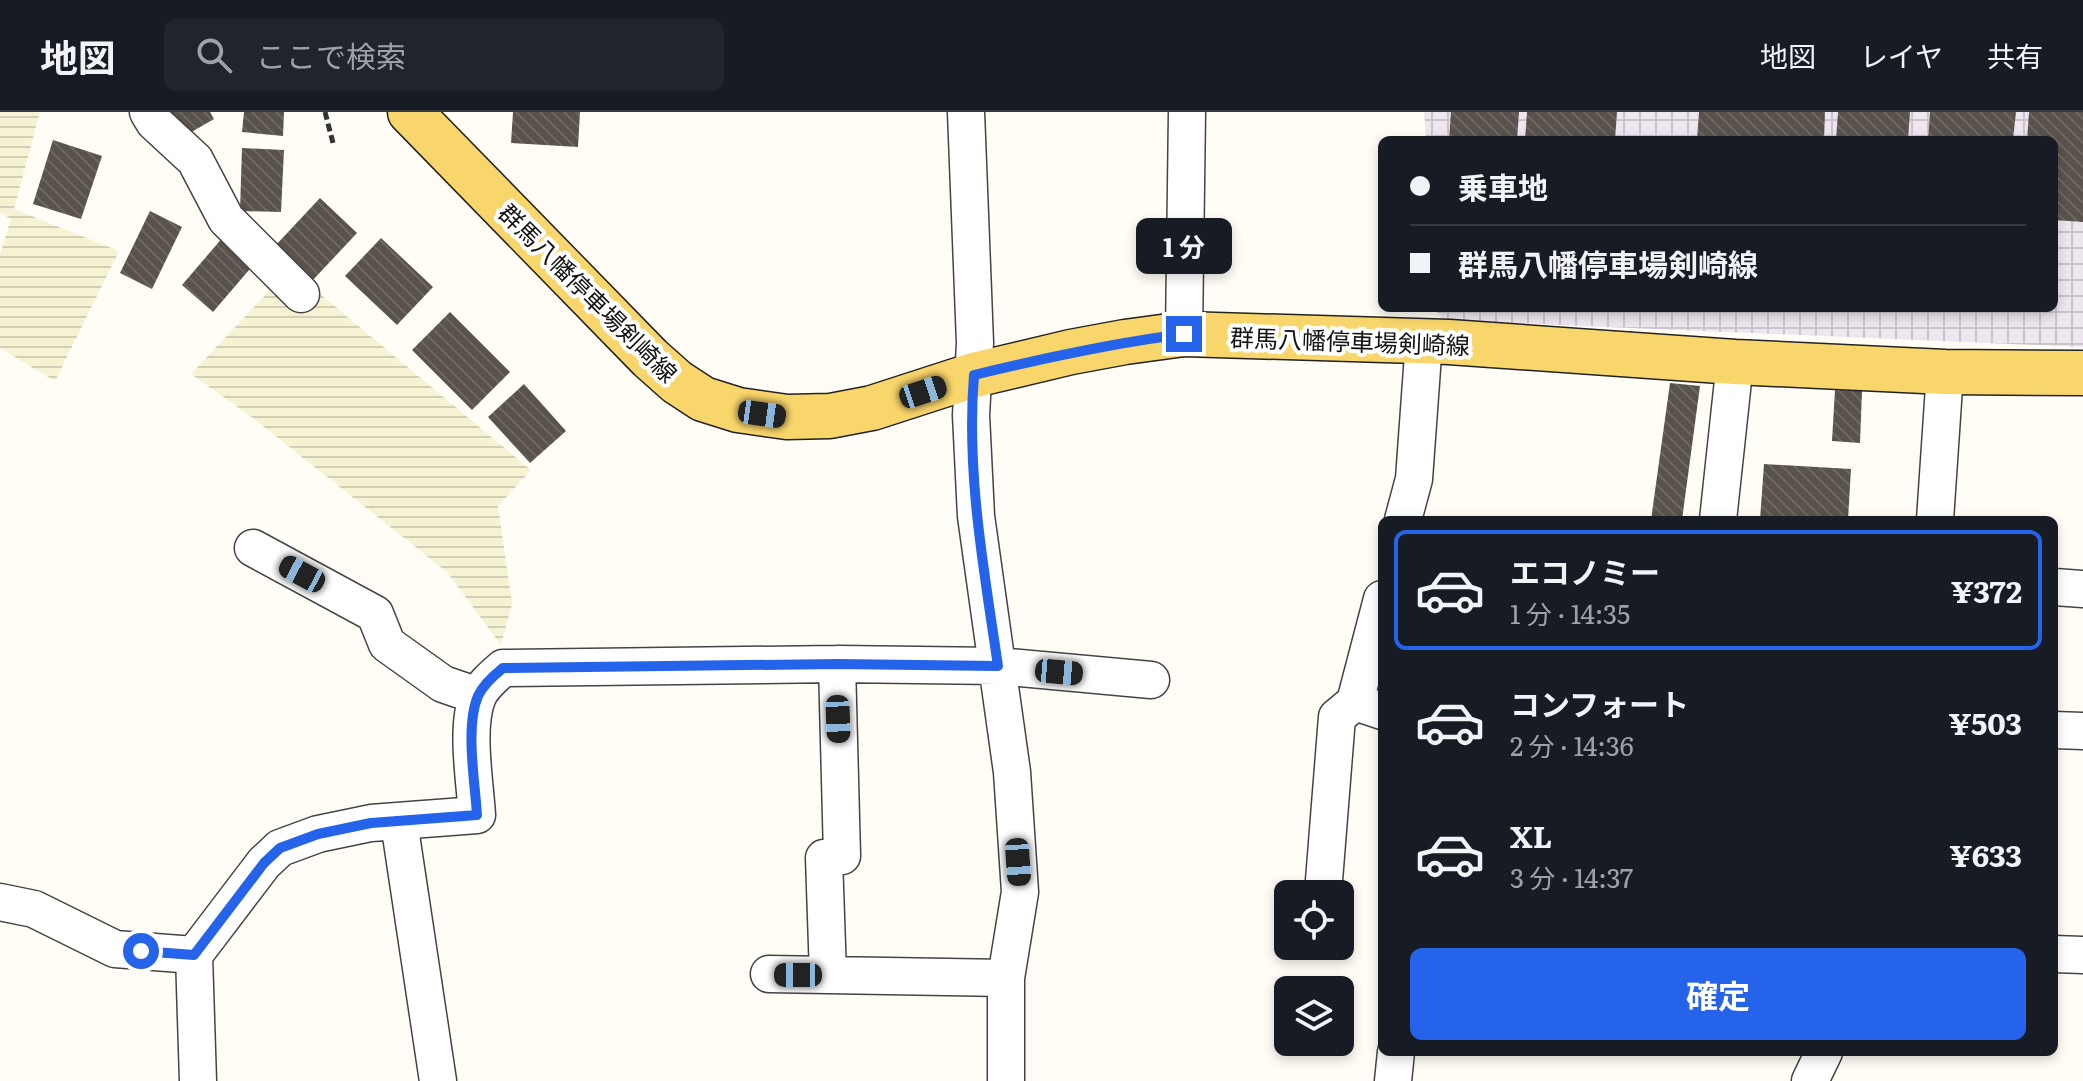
<!DOCTYPE html>
<html lang="ja">
<head>
<meta charset="utf-8">
<style>
  :root { --surface:#171b24; --page:#20242c; --text:#f1f3f6; --muted:#9ea1a6; --line:#363941; --accent:#2563eb }
  body { margin:0; font-family:Literata,"Noto Sans JP",serif; background:var(--page); color:var(--text); height:100vh; display:flex; flex-direction:column; font-size:30px; white-space:nowrap }
  * { box-sizing:border-box; margin:0 }
  p { font-size:26px; color:var(--muted) }
  .icon { flex:none; width:44px; height:44px; fill:none; stroke:currentColor; stroke-width:2; stroke-linecap:round; stroke-linejoin:round }
  .map { position:relative; flex:1; overflow:hidden }
  .sheet { position:absolute; left:1378px; top:404px; width:680px; height:540px; display:flex; flex-direction:column; background:var(--surface); border-radius:12px; box-shadow:0 4px 12px #0003 }
  .sheet>* { flex:none }
  .banner { position:absolute; left:1378px; top:24px; width:680px; height:176px; border-radius:12px; box-shadow:0 4px 12px #0003; display:grid; align-content:center; height:176px; padding:0 32px; background:var(--surface) }
  .tools { position:absolute; left:1274px; top:768px; display:grid; gap:16px }
  .tools a { display:grid; place-items:center; width:80px; height:80px; border-radius:12px; background:var(--surface); box-shadow:0 4px 12px #0003; font-size:40px }
  .end { position:absolute; width:36px; height:36px; margin:-18px; border:10px solid #2563eb; background:#fff; box-shadow:0 0 0 4px #fff }
  .from { border-radius:50% }
  .bubble { position:absolute; height:56px; border-radius:12px; background:var(--surface); box-shadow:0 4px 12px #0003; font-size:26px; font-weight:700; line-height:56px; text-align:center }
  .car { position:absolute; width:24px; height:48px; margin:-24px -12px; border-radius:10px; box-shadow:0 0 6px 2px #0007; background:linear-gradient(#222 24%,#8ab4d8 0 40%,#222 0 76%,#8ab4d8 0 86%,#222 0) }
  .banner b { display:flex; align-items:center; gap:28px; height:76px; font-size:30px }
  .banner b+b { border-top:2px solid var(--line) }
  .banner i { width:20px; height:20px; background:var(--text) }
  ul { padding:14px 0 0; list-style:none }
  li { display:flex; align-items:center; gap:24px; height:120px; margin:0 16px 12px; padding:0 16px; border:4px solid transparent; border-radius:12px }
  li div { flex:1 }
  li b { display:block; font-size:30px }
  li em { font-style:normal; font-weight:700 }
  li.current { border-color:var(--accent) }
  li>.icon { width:72px; height:72px; stroke-width:1.5 }
  .cta { display:flex; gap:16px; margin-top:auto; padding:16px 32px }
  .cta a { flex:1; height:92px; border-radius:12px; background:var(--accent); color:#fff; font-size:32px; font-weight:700; line-height:92px; text-align:center }
  header { display:flex; align-items:center; gap:48px; box-sizing:border-box; height:112px; padding:0 40px; background:var(--surface); border-bottom:2px solid var(--line) }
  header strong { font-size:38px }
  nav { display:flex; gap:44px; margin-inline-start:auto; font-size:28px }
  .search { width:560px; height:72px; background:var(--page); display:flex; align-items:center; gap:20px; box-sizing:border-box; padding:0 28px; border-radius:12px; color:var(--muted); font-size:30px }
  .map>svg:first-child { display:block }
</style>
</head>
<body>
<header>
<strong>地図</strong>
<div class="search"><svg class="icon" aria-label="search" viewBox="0 0 24 24"><circle cx="10" cy="10" r="6"/><path d="M15 15l6 6"/></svg>ここで検索</div>
<nav><a>地図</a><a>レイヤ</a><a>共有</a></nav>
</header>
<div class="map">
<svg width="2083" height="969" viewBox="0 0 2083 969">
  <defs>
    <pattern id="industrial-grid" width="8" height="8" patternUnits="userSpaceOnUse" patternTransform="scale(2)"><rect width="8" height="8" fill="#eee6ef"/><path d="M0 4h8M4 0v8" fill="none" stroke="#cbc4cc"/></pattern>
    <pattern id="farmland-rules" width="6" height="5" patternUnits="userSpaceOnUse" patternTransform="scale(2)"><rect width="6" height="5" fill="#f6f3d4"/><path d="M0 2.5h6" fill="none" stroke="#d2cfb5"/></pattern>
    <pattern id="building-back-hatch" width="6" height="6" patternUnits="userSpaceOnUse" patternTransform="scale(2)"><rect width="6" height="6" fill="#5a524d"/><path d="M-1 5l2 2M0 0l6 6M5-1l2 2" fill="none" stroke="#6d6662"/></pattern>
  </defs>
  <rect width="100%" height="100%" fill="#fffdf5"/>
  <path fill="url(#industrial-grid)" d="M1424,0H2083V235L1444,208L1436,199V196H2054V28H1426Z"/>
  <path fill="url(#farmland-rules)" d="M0,0H40L14,97L119,139L55,269L0,236V143L11,107L0,100Z
    M290,157L531,358L498,394L512,492L501,533L447,460L249,303L191,262Z"/>
  <path fill="url(#building-back-hatch)" d="M168,0H210L214,7L188,22Z
    M244,0H284L283,24L242,20Z
    M513,0H580L578,35L511,31Z
    M1451,0H1519L1517,28L1449,27Z
    M1527,0H1617L1615,28H1525Z
    M1699,0H1825L1824,28H1697Z
    M1838,0H1910L1908,28H1836Z
    M1930,0H2016L2013,28H1928Z
    M2029,0H2083V110L2054,108V28H2027Z
    M53,28L102,44L81,107L33,92Z
    M242,36L284,38L281,100L240,99Z
    M320,86L357,121L312,169L275,134Z
    M150,99L182,115L152,177L120,161Z
    M224,124L255,151L213,200L182,173Z
    M381,126L433,175L397,213L345,164Z
    M450,200L510,260L472,298L412,238Z
    M1670,271L1700,274L1682,408H1651Z
    M524,272L566,319L530,351L488,305Z
    M1835,278L1862,279L1860,331L1832,329Z
    M1764,352L1851,357L1848,408H1760Z"/>
  <g fill="none" stroke-linecap="round" stroke-linejoin="round">
    <defs>
      <path id="minor" d="M148,0L154,10L195,48L226,107L301,182
        M966,0L975,231L971,303L976,404L1012,660L1020,780L1006,866V969
        M1184,222L1187,0
        M1403,408L1414,367L1424,229
        M1718,408L1735,250
        M1935,408L1945,260
        M253,436L375,502L387,532L443,572L478,584
        M2054,475L2083,477
        M1382,487L1355,590L1382,599
        M2054,618L2083,619
        M399,710L438,969
        M1323,781L1337,605L1355,590
        M0,790L34,797L115,837L194,843
        M2054,842L2083,843
        M769,862L1006,866
        M828,863L824,746L842,744L837,552
        M198,969L194,843L264,751L280,736L318,722L371,711L477,703C475,670 465,614 478,584C483,573 494,564 503,556L837,552L998,554L1151,568
        M1393,969L1396,940
        M1810,969L1824,940"/>
      <path id="major" d="M410,0L650,246L677,270L703,287L738,298L787,305L830,304L872,296L974,263L1071,240L1125,230L1184,222L1449,230L1735,250L1945,260L2083,261"/>
    </defs>
    <use href="#minor" stroke="#444" stroke-width="39"/>
    <use href="#major" stroke="#222" stroke-width="47"/>
    <path stroke="#333" stroke-width="5" stroke-dasharray="8 4" stroke-linecap="butt" d="M325,0L333,31"/>
    <use href="#minor" stroke="#fff" stroke-width="36"/>
    <use href="#major" stroke="#f9d66b" stroke-width="44"/>
  </g>
  <g fill="none" stroke-linecap="round" stroke-linejoin="round">
    <path stroke="#2563eb" stroke-width="10" d="M141,839L194,843L264,751L280,736L318,722L371,711L477,703C475,670 465,614 478,584C483,573 493,564 503,556L837,552L998,554C984,458 966,361 974,263C1044,246 1113,231 1184,222"/>
  </g>
  <g text-anchor="middle" dominant-baseline="central" stroke-width="8" stroke-linejoin="round" paint-order="stroke">
    <g font-size="24" fill="#111" stroke="#fff">
      <text transform="translate(589 180) rotate(45)">群馬八幡停車場剣崎線</text>
      <text transform="translate(1350 228) rotate(2)">群馬八幡停車場剣崎線</text>
    </g>
  </g>
</svg>
<div class="tools">
<a><svg class="icon" aria-label="locate" viewBox="0 0 24 24"><circle cx="12" cy="12" r="6"/><path d="M12 2v4M12 18v4M2 12h4M18 12h4"/></svg></a>
<a><svg class="icon" aria-label="layers" viewBox="0 0 24 24"><path d="M12 4l9 5-9 5-9-5zM3 14l9 5 9-5"/></svg></a>
</div>
<i class="end from" style="left:141px;top:839px"></i>
<i class="end" style="left:1184px;top:222px"></i>
<div class="bubble" style="left:1136px;top:106px;width:96px">1 分</div>
<i class="car" style="left:923px;top:280px;rotate:72deg"></i>
<i class="car" style="left:762px;top:302px;rotate:98deg"></i>
<i class="car" style="left:302px;top:462px;rotate:298deg"></i>
<i class="car" style="left:1059px;top:560px;rotate:95deg"></i>
<i class="car" style="left:838px;top:607px;rotate:178deg"></i>
<i class="car" style="left:1018px;top:750px;rotate:176deg"></i>
<i class="car" style="left:798px;top:863px;rotate:270deg"></i>
<div class="banner">
<b><i class="from"></i>乗車地</b>
<b><i></i>群馬八幡停車場剣崎線</b>
</div>
<section class="sheet">
<ul>
<li class="current"><svg class="icon" aria-label="car" viewBox="0 0 24 24"><path d="M5 17H2v-5l4-1 3-4h7l3 4 3 1v5h-3M9 17h6M6 11h13"/><circle cx="7" cy="17" r="2"/><circle cx="17" cy="17" r="2"/></svg><div><b>エコノミー</b><p>1 分 · 14:35</p></div><em>¥372</em></li>
<li><svg class="icon" aria-label="car" viewBox="0 0 24 24"><path d="M5 17H2v-5l4-1 3-4h7l3 4 3 1v5h-3M9 17h6M6 11h13"/><circle cx="7" cy="17" r="2"/><circle cx="17" cy="17" r="2"/></svg><div><b>コンフォート</b><p>2 分 · 14:36</p></div><em>¥503</em></li>
<li><svg class="icon" aria-label="car" viewBox="0 0 24 24"><path d="M5 17H2v-5l4-1 3-4h7l3 4 3 1v5h-3M9 17h6M6 11h13"/><circle cx="7" cy="17" r="2"/><circle cx="17" cy="17" r="2"/></svg><div><b>XL</b><p>3 分 · 14:37</p></div><em>¥633</em></li>
</ul>
<div class="cta"><a>確定</a></div>
</section>
</div>
</body>
</html>
